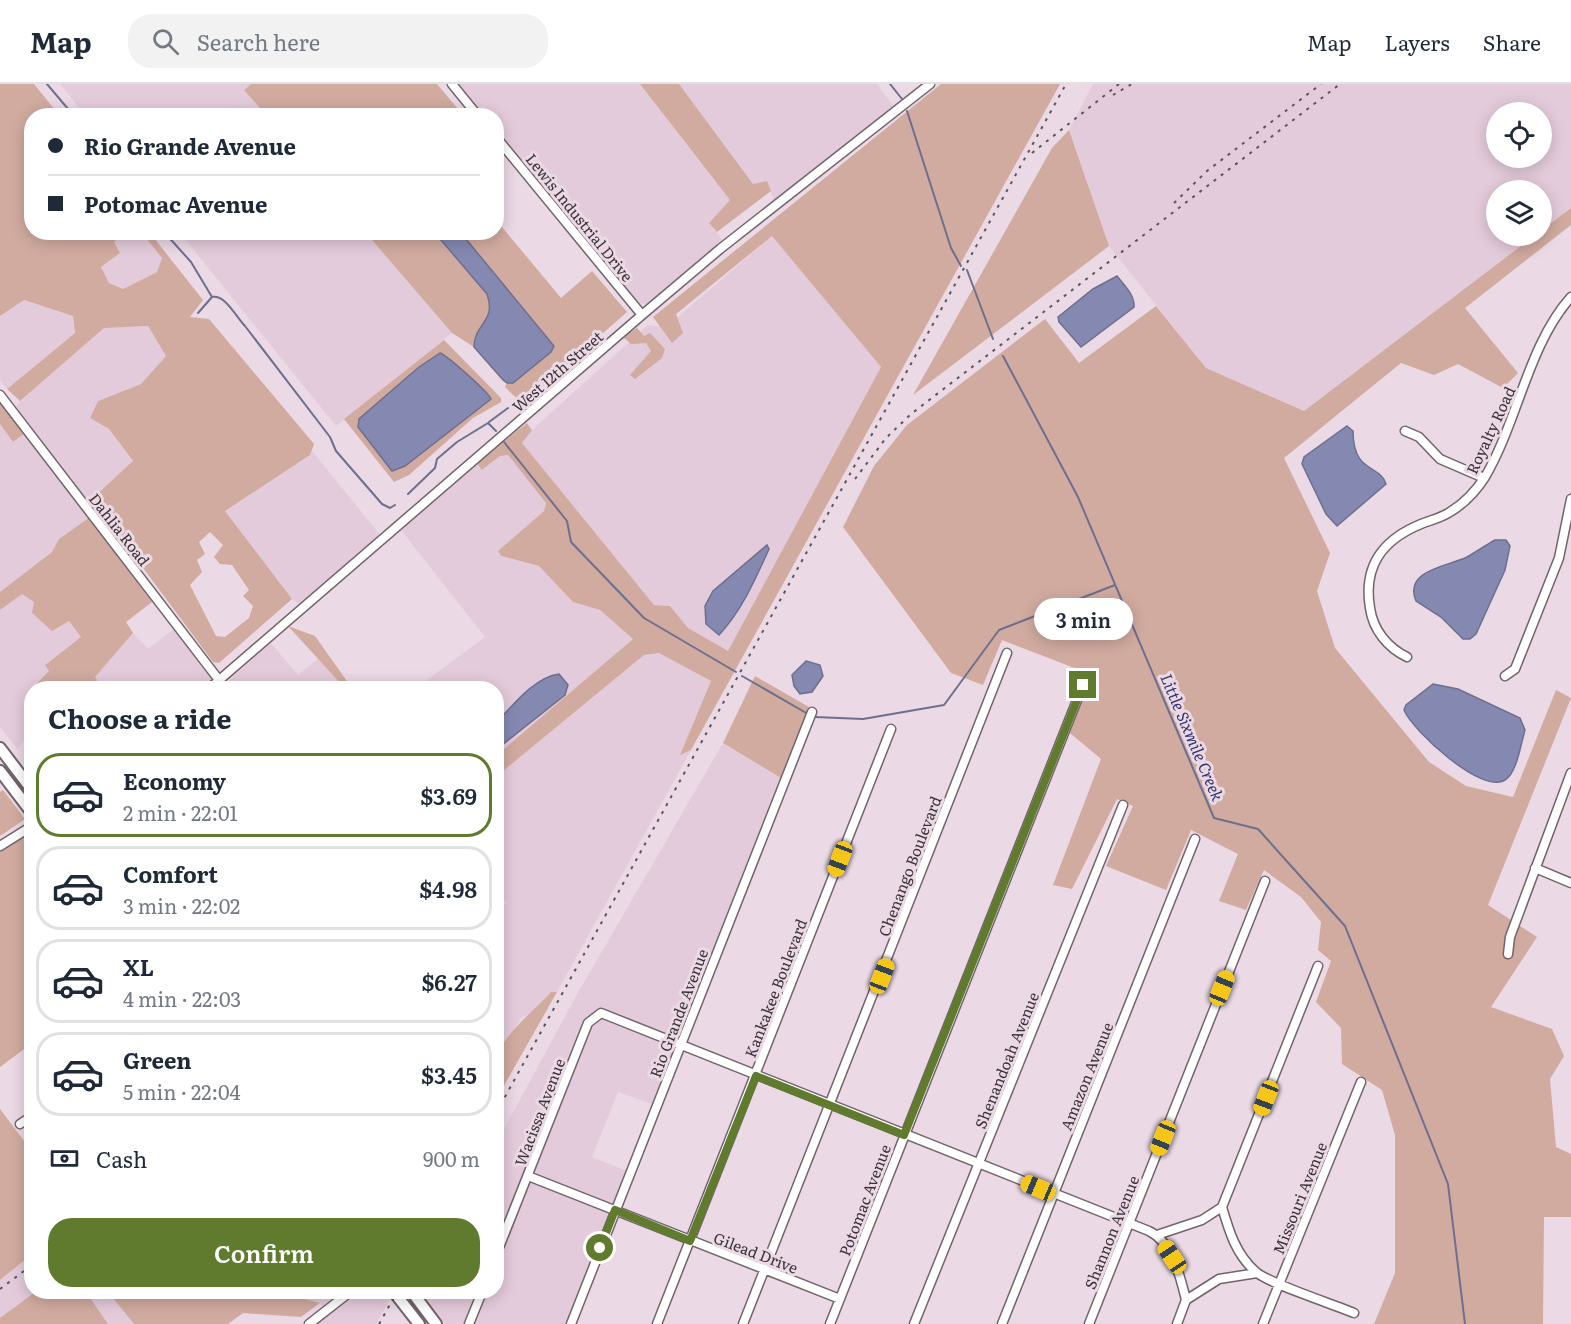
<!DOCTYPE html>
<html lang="en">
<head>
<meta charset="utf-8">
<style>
  :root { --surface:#fff; --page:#f2f2f3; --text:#1f2937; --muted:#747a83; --line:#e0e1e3; --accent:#617b2e }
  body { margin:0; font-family:Literata,serif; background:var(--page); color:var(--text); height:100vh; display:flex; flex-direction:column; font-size:22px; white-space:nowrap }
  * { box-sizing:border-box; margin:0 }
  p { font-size:20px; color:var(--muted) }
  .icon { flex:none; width:33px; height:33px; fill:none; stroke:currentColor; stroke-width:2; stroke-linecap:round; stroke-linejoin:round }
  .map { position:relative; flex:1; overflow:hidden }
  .side { position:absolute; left:24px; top:597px; width:480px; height:618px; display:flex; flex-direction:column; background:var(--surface); border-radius:24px; box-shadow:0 3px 15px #0003 }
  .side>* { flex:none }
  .top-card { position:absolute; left:24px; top:24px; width:480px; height:132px; border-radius:24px; box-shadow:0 3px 15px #0003; display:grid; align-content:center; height:132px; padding:0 24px; background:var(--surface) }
  .buttons { position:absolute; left:1486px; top:18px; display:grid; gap:12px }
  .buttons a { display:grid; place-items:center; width:66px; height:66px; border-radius:50%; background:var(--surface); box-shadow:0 3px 15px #0003; font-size:30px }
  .end { position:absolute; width:27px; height:27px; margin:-14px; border:8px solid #617b2e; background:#fff; box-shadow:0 0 0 3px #fff }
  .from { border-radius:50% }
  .bubble { position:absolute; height:42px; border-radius:21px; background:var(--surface); box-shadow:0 3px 15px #0003; font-size:20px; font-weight:600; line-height:42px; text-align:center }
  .car { position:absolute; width:18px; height:36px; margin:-18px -9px; border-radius:8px; box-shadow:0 0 4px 2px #0007; background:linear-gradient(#f5c518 24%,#345 0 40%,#f5c518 0 76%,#345 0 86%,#f5c518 0) }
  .top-card b { display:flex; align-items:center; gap:21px; height:57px; font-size:22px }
  .top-card b+b { border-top:2px solid var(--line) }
  .top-card i { width:15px; height:15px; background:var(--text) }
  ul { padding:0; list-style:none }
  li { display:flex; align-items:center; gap:18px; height:84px; margin:0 12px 9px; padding:0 12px; border:3px solid var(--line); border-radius:24px }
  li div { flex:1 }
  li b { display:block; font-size:22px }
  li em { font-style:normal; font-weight:600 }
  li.selected { border-color:var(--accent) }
  li>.icon { width:54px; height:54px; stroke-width:1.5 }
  h2 { padding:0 24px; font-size:27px; line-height:72px }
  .pay { display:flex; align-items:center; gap:15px; height:66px; padding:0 24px; font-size:22px }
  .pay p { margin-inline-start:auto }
  .button { display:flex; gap:12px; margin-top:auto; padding:12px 24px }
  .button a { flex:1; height:69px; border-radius:24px; background:var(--accent); color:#fff; font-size:24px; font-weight:600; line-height:69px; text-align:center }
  header { display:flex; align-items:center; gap:36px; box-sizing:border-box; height:84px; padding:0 30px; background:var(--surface); border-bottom:2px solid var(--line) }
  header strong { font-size:28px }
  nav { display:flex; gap:33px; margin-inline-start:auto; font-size:21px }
  .search { width:420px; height:54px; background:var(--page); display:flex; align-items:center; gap:15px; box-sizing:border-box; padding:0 21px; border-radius:24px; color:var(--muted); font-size:22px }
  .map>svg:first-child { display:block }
</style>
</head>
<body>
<header>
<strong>Map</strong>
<div class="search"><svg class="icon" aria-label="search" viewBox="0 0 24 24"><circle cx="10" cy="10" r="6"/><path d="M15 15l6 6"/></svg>Search here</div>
<nav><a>Map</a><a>Layers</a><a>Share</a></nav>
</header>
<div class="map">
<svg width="1571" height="1240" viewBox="0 0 1571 1240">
  <rect width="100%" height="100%" fill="#ebd9e5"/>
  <path fill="#e4cbdb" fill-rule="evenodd" d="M60,0H251L244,6L266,31H85Z
    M459,0H640L730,116L709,139L724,158L649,221L639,219L497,46L496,32L485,31Z
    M679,0H877L894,23L774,117L767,98L753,101Z
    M1093,0H1571V124L1542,146V106H1497V152H1534L1304,327L1206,284L1109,162L1069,46ZM1497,28H1542V74H1497Z
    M123,149H142L162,174L157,188L123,205L109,199L101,183L120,169L114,158Z
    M180,149H366L452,249L336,342Z
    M772,152L881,283L728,568L688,544L670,522L654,521L522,359L532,346L648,241L666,243Z
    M24,216L73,232L75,249L7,305L0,296V232Z
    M148,242L166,272L141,300L98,317L90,334L109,345L133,378L88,417L16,324L20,317L104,244Z
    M0,340L13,358L25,349L90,433L59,455L52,468L0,508Z
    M312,367L381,452L302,521L292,515L225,427L310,371Z
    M508,371L546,419L544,427L498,467L501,472L539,482L573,518L600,526L633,555L497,671V665L565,611L519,614L497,638L496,604H416L485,553L401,446L477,379L483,386L500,372Z
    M22,509L69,537L81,553L46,580L49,587L31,603V643L18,666L0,643V526Z
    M175,544L212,593V599L205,604H101L94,593L133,549L148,565Z
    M270,558L298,591L319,574L342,601L349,600L354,604H269L261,596L251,604H233L228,598Z
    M659,569L711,597L681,670L691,666L557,908H551L533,928L521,934L497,975L496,826L507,819L497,808V692L644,571Z
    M723,659L781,694L652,1020L618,1008L592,1073L627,1087L567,1240H445L421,1208H496L497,1058L576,912Z
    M31,1171L32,1208H35L0,1234V1196Z
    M86,1208H108L134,1240H108Z
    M280,1208H388L392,1212L376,1240H315L329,1229L320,1219Z"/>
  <path fill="#d1aba0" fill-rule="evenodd" d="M0,0H34L59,31L32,32V148L123,149L114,158L120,169L101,183L109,199L123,205L157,188L162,174L142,149H150L203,216L190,233L209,235L314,360L310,371L225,427L292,515L219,579L213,578L97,422L95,412L133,377L109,345L90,334L98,317L141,300L166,272L148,242L104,244L20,317L7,305L75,249L73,232L24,216L0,232ZM210,448L223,461L214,473L220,480L232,481L249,506L243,512L253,522L249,534L225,553L216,552L190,501L202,488L197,476L205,470L199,458Z
    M251,0H437L463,31H266L244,6Z
    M640,0H679L753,100L767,97L771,107L717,148L709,139L730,116Z
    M941,0H1060L691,666L680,671L711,597L659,569L644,571L497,692V671L633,555L600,526L573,518L539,482L501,472L498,467L544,427L546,419L508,371L500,372L482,386L477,379L527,339L532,346L522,359L654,521L670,522L688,544L728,567L881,283L772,152L676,230L683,249L672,259L653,233Z
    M1069,46L1109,162L913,311L1052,64Z
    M1571,124V141L1465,224L1518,289L1503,304L1458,280L1434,291L1401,279L1284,374L1330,469L1317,507L1335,564L1429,678L1466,702L1513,713L1556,606L1571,614L1488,821L1537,853L1491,923L1552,945L1564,972L1550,995L1556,1063L1571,1070V1133H1544L1543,1240H1374L1395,1189V1051L1382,1006L1342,980L1341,944L1316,918L1331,877L1318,866L1321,838L1301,813L1264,786L1246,826L1219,817L1238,770L1191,746L1166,806L1106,782L1133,722L1117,715L1072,805L1053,801L1101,675L1070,649L1090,590L1002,556L983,601L951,589L843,443L874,382L907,341L1045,235L1079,279L1156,222L1206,284L1304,327L1534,152H1542V146Z
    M497,137L561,214L592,187L627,228L536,308L535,317C523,323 513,311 505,303L507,299H513L554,262L461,149L496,148Z
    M366,149H435L487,210C497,238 474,239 474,263L452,249Z
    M637,244L644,252L650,249L665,265L662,274L635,295L630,291L651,267L646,259L631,260L623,253Z
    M444,256L501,314V318L473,334L409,391L394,398L344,335ZM441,270C448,272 489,309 491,315L473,327L419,283Z
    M0,316L25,349L13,358L0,340Z
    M90,433L152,518L126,538L133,549L95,593L101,604H32L49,587L45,581L81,553L69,537L52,547L32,529L34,518L22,510L0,526V508L52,468L59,455Z
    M288,542L315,552L349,600L342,601Z
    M755,592L809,623L781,694L723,659Z
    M3,706L25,735L0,752V708Z
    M31,749V960L0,983V765Z
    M551,908H557L497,1014C496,1002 494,988 496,976C501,952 535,926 551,908Z
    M0,1025L31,1066V1171L0,1196Z
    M35,1208H86L108,1240H0V1234Z
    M108,1208H280L320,1219L301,1233L243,1229L228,1240H134Z"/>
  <path fill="#8589b2" stroke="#6e6f8d" stroke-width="1.5" d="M435,149H461L554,262L551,268L513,299H507L503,296L474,263C474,239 497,238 487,210Z
    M1117,192C1124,201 1135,211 1134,223L1081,263L1059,238L1058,233L1093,205Z
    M440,269C448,272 489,309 491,315L405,382L392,387L358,343L359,335L419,283Z
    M1347,342L1353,347C1353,390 1380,380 1386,400L1337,442L1326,430L1302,380L1304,373Z
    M1495,456H1506L1510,462L1505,486L1476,550L1470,555H1463L1441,533L1416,517C1403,486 1449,482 1467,473C1476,468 1486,461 1495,456Z
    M767,461L769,465C755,496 742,526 719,551L706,540L705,522L713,507Z
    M806,577L820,581L823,592L812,608L800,610L794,602L792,591Z
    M559,590L568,601L565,611L497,665V638C513,621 535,593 559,590Z
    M1433,600L1458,605L1520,634L1525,646C1521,659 1517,689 1505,696C1482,711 1413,647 1404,626L1406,621Z"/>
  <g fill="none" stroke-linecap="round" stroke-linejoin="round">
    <path stroke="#6e6f8d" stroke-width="2" d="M47,0L74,32
      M890,0L902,15
      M907,27L951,164L961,182
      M164,148L191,178L212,213C225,210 236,233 245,242L330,353L336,367L382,420L390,424L395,421
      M967,186L993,255
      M198,229L212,213
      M1003,272L1078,413L1214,734L1258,745L1345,842L1448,1100L1465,1240
      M489,338L508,324
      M504,358L567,437L571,458L644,534L736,588
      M408,410L435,384L437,375L457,358L488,339L496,347
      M742,592L808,630
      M815,633L863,635L944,621L999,546L1115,501"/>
    <defs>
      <path id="minor" d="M452,0L478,32
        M496,53L642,231
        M0,311L219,596
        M1405,347L1419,353L1440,375L1484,394
        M1407,573C1388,564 1373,546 1370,524C1363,482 1382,456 1421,440C1431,436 1441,434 1450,428C1465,419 1476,407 1485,393C1518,337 1528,261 1571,213
        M1505,592L1515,585L1559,474L1571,415
        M210,604L642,231L720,165L930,0
        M0,762L32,742
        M1535,784L1571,799
        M1508,870L1510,853L1571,689
        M20,1040L32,1032
        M528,1092L840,1215
        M1222,1123L1318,882
        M1222,1123C1229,1147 1236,1171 1256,1188C1270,1200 1333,1220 1354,1229
        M1157,1151L1202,1136L1222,1123
        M496,1171L588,939L601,929L1149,1147C1173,1159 1180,1192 1186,1216
        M1186,1216L1219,1195L1257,1189
        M309,1240L350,1208
        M469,1240L482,1208
        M571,1240L812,628
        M657,1240L891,645
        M743,1240L1007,569
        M830,1240L1083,601
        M914,1240L1123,721
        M1002,1240L1195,755
        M1089,1240L1265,797
        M1177,1240L1186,1216
        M1263,1240L1361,998"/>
      <path id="major" d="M0,664L32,706
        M0,687L32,729
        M394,1208L419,1240
        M412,1208L436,1240"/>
    </defs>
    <use href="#minor" stroke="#72636c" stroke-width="11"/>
    <use href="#major" stroke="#72636c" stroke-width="14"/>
    <use href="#minor" stroke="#fff" stroke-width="8"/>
    <use href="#major" stroke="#fff" stroke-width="10"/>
    <path stroke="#5d5459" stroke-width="2" stroke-dasharray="3 6" stroke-linecap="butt" d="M1113,11L1132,0
      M1032,69L1119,0
      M1174,119L1207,87L1321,0
      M855,395L886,354L911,330L1340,0
      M496,1029L1066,0
      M0,1205L32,1181
      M379,1240L397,1208"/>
  </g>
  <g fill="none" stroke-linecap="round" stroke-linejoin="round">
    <path stroke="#617b2e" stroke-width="8" d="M600,1164L615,1126L690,1157L756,992L904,1051L1083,601"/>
  </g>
  <g text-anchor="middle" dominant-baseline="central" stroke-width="6" stroke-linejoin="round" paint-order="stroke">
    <g font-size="15" fill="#393236" stroke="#ebd9e5">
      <text transform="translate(580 133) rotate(51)">Lewis Industrial Drive</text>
      <text transform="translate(557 287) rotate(-41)">West 12th Street</text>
      <text transform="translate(1490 346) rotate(-65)">Royalty Road</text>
      <text transform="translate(120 445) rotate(52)">Dahlia Road</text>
      <text transform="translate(909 782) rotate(-69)">Chenango Boulevard</text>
      <text transform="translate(775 904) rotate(-69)">Kankakee Boulevard</text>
      <text transform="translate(678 929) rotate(-69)">Rio Grande Avenue</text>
      <text transform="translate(1006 976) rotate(-68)">Shenandoah Avenue</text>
      <text transform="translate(1086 992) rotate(-68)">Amazon Avenue</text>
      <text transform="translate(539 1028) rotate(-69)">Wacissa Avenue</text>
      <text transform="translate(1299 1114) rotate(-68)">Missouri Avenue</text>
      <text transform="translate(864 1116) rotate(-69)">Potomac Avenue</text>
      <text transform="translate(1111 1148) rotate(-68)">Shannon Avenue</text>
      <text transform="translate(756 1168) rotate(21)">Gilead Drive</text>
    </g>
    <g font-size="16" font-style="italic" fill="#333469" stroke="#ebd9e5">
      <text transform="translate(1193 653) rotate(67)">Little Sixmile Creek</text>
    </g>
  </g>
</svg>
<div class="buttons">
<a><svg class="icon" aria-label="locate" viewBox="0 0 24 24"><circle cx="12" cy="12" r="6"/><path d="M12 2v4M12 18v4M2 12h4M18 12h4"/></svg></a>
<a><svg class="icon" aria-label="layers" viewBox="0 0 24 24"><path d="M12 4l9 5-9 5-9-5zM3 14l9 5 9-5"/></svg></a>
</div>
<i class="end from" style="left:600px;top:1164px"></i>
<i class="end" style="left:1083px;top:601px"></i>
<div class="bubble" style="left:1034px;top:514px;width:99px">3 min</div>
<i class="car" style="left:840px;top:775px;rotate:201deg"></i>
<i class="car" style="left:882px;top:892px;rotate:21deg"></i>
<i class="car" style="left:1222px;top:904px;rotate:22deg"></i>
<i class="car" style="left:1266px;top:1014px;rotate:201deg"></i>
<i class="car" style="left:1163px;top:1054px;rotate:202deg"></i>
<i class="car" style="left:1038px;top:1104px;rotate:293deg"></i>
<i class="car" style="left:1172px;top:1173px;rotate:326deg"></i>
<div class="top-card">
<b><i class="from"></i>Rio Grande Avenue</b>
<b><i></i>Potomac Avenue</b>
</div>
<section class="side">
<h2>Choose a ride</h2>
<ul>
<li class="selected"><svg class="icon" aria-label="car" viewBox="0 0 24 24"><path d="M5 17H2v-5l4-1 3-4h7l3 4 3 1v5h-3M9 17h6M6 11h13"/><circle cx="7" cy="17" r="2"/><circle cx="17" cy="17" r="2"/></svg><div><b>Economy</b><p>2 min · 22:01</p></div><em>$3.69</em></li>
<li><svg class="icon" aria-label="car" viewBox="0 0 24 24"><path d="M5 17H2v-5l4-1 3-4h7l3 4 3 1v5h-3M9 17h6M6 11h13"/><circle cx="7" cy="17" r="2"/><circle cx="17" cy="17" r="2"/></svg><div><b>Comfort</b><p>3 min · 22:02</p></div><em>$4.98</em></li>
<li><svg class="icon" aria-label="car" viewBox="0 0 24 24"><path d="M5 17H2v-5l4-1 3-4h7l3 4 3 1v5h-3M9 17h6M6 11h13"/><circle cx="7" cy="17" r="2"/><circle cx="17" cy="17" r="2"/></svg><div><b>XL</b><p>4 min · 22:03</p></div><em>$6.27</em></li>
<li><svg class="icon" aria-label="car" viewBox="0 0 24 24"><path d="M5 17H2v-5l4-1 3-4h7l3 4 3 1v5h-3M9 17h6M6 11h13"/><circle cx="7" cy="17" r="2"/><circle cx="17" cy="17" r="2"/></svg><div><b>Green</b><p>5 min · 22:04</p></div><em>$3.45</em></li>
</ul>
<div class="pay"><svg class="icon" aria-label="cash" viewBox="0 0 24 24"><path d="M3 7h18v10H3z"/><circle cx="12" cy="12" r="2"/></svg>Cash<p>900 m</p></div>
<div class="button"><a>Confirm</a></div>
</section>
</div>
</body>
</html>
